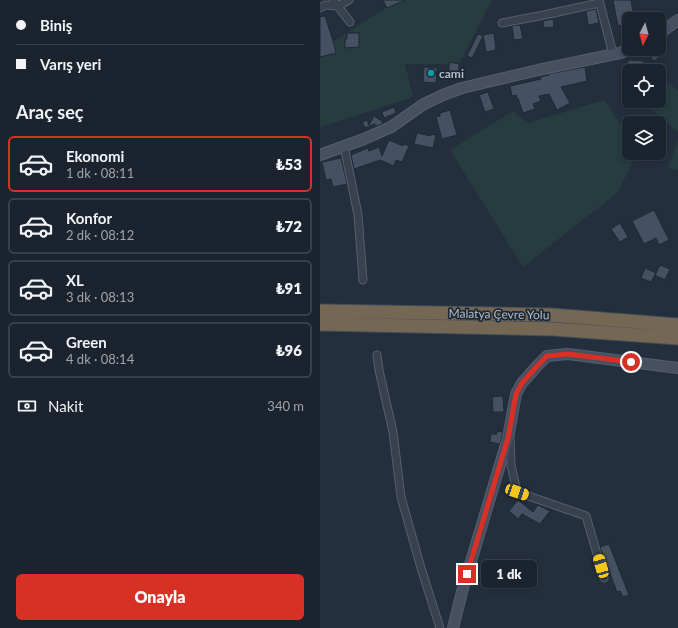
<!DOCTYPE html>
<html lang="tr">
<head>
<meta charset="utf-8">
<style>
  :root { --surface:#1b232e; --page:#242b36; --text:#f1f3f6; --muted:#a0a4aa; --line:#39404a; --accent:#d93025 }
  body { margin:0; font-family:Lato,sans-serif; background:var(--page); color:var(--text); height:100vh; display:flex; flex-direction:column; font-size:15px; white-space:nowrap }
  * { box-sizing:border-box; margin:0 }
  p { font-size:13px; color:var(--muted) }
  .icon { flex:none; width:22px; height:22px; fill:none; stroke:currentColor; stroke-width:2; stroke-linecap:round; stroke-linejoin:round }
  .map { position:relative; flex:1; overflow:hidden }
  .drawer { display:flex; flex-direction:column; background:var(--surface); width:320px }
  .drawer>* { flex:none }
  .banner { display:grid; align-content:center; height:88px; padding:0 16px; background:var(--surface) }
  .needle { width:26px; rotate:186deg }
  .tools { position:absolute; left:302px; top:12px; display:grid; gap:8px }
  .tools a { display:grid; place-items:center; width:44px; height:44px; border-radius:6px; background:var(--surface); box-shadow:0 2px 6px #0003,0 0 0 1px var(--line); font-size:20px }
  .end { position:absolute; width:18px; height:18px; margin:-9px; border:5px solid #d93025; background:#fff; box-shadow:0 0 0 2px #fff }
  .from { border-radius:50% }
  .bubble { position:absolute; height:28px; border-radius:6px; background:var(--surface); box-shadow:0 2px 6px #0003,0 0 0 1px var(--line); font-size:13px; font-weight:800; line-height:28px; text-align:center }
  .car { position:absolute; width:12px; height:24px; margin:-12px -6px; border-radius:5px; box-shadow:0 0 3px 1px #0007; background:linear-gradient(#f5c518 24%,#345 0 40%,#f5c518 0 76%,#345 0 86%,#f5c518 0) }
  .banner b { display:flex; align-items:center; gap:14px; height:38px; font-size:15px }
  .banner b+b { border-top:1px solid var(--line) }
  .banner i { width:10px; height:10px; background:var(--text) }
  ul { padding:0; list-style:none }
  li { display:flex; align-items:center; gap:12px; height:56px; margin:0 8px 6px; padding:0 8px; border:2px solid var(--line); border-radius:6px }
  li div { flex:1 }
  li b { display:block; font-size:15px }
  li em { font-style:normal; font-weight:800 }
  li.selected { border-color:var(--accent) }
  li>.icon { width:36px; height:36px; stroke-width:1.5 }
  h2 { padding:0 16px; font-size:18px; line-height:48px }
  .pay { display:flex; align-items:center; gap:10px; height:44px; padding:0 16px; font-size:15px }
  .pay p { margin-inline-start:auto }
  .button { display:flex; gap:8px; margin-top:auto; padding:8px 16px }
  .button a { flex:1; height:46px; border-radius:6px; background:var(--accent); color:#fff; font-size:16px; font-weight:800; line-height:46px; text-align:center }
  main { display:flex; flex:1; min-height:0 }
  .map>svg:first-child { display:block }
</style>
</head>
<body>
<main>
<section class="drawer">
<div class="banner">
<b><i class="from"></i>Biniş</b>
<b><i></i>Varış yeri</b>
</div>
<h2>Araç seç</h2>
<ul>
<li class="selected"><svg class="icon" aria-label="car" viewBox="0 0 24 24"><path d="M5 17H2v-5l4-1 3-4h7l3 4 3 1v5h-3M9 17h6M6 11h13"/><circle cx="7" cy="17" r="2"/><circle cx="17" cy="17" r="2"/></svg><div><b>Ekonomi</b><p>1 dk · 08:11</p></div><em>₺53</em></li>
<li><svg class="icon" aria-label="car" viewBox="0 0 24 24"><path d="M5 17H2v-5l4-1 3-4h7l3 4 3 1v5h-3M9 17h6M6 11h13"/><circle cx="7" cy="17" r="2"/><circle cx="17" cy="17" r="2"/></svg><div><b>Konfor</b><p>2 dk · 08:12</p></div><em>₺72</em></li>
<li><svg class="icon" aria-label="car" viewBox="0 0 24 24"><path d="M5 17H2v-5l4-1 3-4h7l3 4 3 1v5h-3M9 17h6M6 11h13"/><circle cx="7" cy="17" r="2"/><circle cx="17" cy="17" r="2"/></svg><div><b>XL</b><p>3 dk · 08:13</p></div><em>₺91</em></li>
<li><svg class="icon" aria-label="car" viewBox="0 0 24 24"><path d="M5 17H2v-5l4-1 3-4h7l3 4 3 1v5h-3M9 17h6M6 11h13"/><circle cx="7" cy="17" r="2"/><circle cx="17" cy="17" r="2"/></svg><div><b>Green</b><p>4 dk · 08:14</p></div><em>₺96</em></li>
</ul>
<div class="pay"><svg class="icon" aria-label="cash" viewBox="0 0 24 24"><path d="M3 7h18v10H3z"/><circle cx="12" cy="12" r="2"/></svg>Nakit<p>340 m</p></div>
<div class="button"><a>Onayla</a></div>
</section>
<div class="map">
<svg width="358" height="628" viewBox="0 0 358 628">
  <rect width="100%" height="100%" fill="#242f3e"/>
  <path fill="#263c3f" d="M78,0H172L139,64H85L93,97L1,127L0,129V50Z
    M339,77L358,90V132L321,101H339Z
    M284,100L309,136V153H318L297,193L203,267L130,150L193,111L208,123Z
    M358,139V170L348,168Z"/>
  <path fill="#455162" stroke="#1f2835" d="M63,0H85L67,8Z
    M293,0H311L314,19H309V24L298,26Z
    M276,9L279,23L268,25L266,11Z
    M5,16L13,41L16,53L0,57V17Z
    M233,19L234,27L224,28L223,21Z
    M200,25L203,39L194,40L192,26Z
    M27,33H39V47L25,48V39H27Z
    M174,33L176,50L166,52L163,35Z
    M158,34L163,36L152,58L147,56Z
    M339,44L345,53L334,61L325,49H339Z
    M308,60L324,61L323,71H307Z
    M129,62L139,64V72H129Z
    M104,67L117,68L116,83L103,82Z
    M265,67L267,81L241,87L250,103L237,110L229,94L219,96L221,101L213,104L215,109L203,113L198,98L197,99L196,95L192,96L190,86L221,79L220,77L229,75V74Z
    M168,92L174,109L165,112L159,95Z
    M74,107L76,113L64,118L62,112Z
    M130,110L137,135L122,139L116,117L120,116V113Z
    M54,116L63,122L62,124L57,126L54,124L45,128L42,122L47,120L49,125Z
    M97,133L111,136V134L116,135L113,148L94,144Z
    M69,140L83,146L84,144L89,146L82,162L76,160L74,166L60,160L34,169L31,155L48,148L49,151L59,147L62,156Z
    M21,158L27,184L13,187L11,179L6,180L2,162Z
    M334,210L349,240L339,245L336,238L324,244L312,221Z
    M300,223L308,237L300,242L291,229Z
    M340,265L350,269L345,280L335,275Z
    M325,268L336,273L331,282L321,278Z
    M183,396L184,412H173L172,397Z
    M177,431L183,432L180,444L170,442L171,434H177Z
    M198,500L213,512L218,505L230,511L220,524L202,514L198,519L189,511Z
    M289,544L309,595L303,597L300,591L297,592L280,547Z"/>
  <g fill="none" stroke-linecap="round" stroke-linejoin="round">
    <defs>
      <path id="street" d="M13,0L30,22
        M279,0L293,54
        M0,8L5,5L18,6L29,0
        M182,23L224,15L279,3
        M24,146L38,215L43,280
        M57,355L59,370L73,432L81,497L101,568L120,628
        M190,438L191,465L197,492L266,516L284,578"/>
      <path id="secondary" d="M339,34L358,20
        M0,155L44,139L71,127L104,104L123,95L142,88L218,70L300,53L311,49
        M133,628L143,588L188,438L196,394L202,383L217,366L227,356L248,354L358,368"/>
      <path id="highway" d="M0,311L231,315L358,325
        M0,324L233,329L358,338"/>
    </defs>
    <use href="#street" stroke="#565f6c" stroke-width="9"/>
    <use href="#secondary" stroke="#565f6c" stroke-width="12"/>
    <use href="#highway" stroke="#434c59" stroke-width="15"/>
    <use href="#street" stroke="#38414e" stroke-width="7"/>
    <use href="#secondary" stroke="#465061" stroke-width="10"/>
    <use href="#highway" stroke="#746855" stroke-width="13"/>
  </g>
  <g fill="none" stroke-linecap="round" stroke-linejoin="round">
    <path stroke="#d93025" stroke-width="5" d="M147,574L188,438L196,394L202,383L217,366L227,356L248,354L311,362"/>
  </g>
  <circle fill="#0f9aa8" stroke="#1d2633" stroke-width="1.5" cx="111" cy="73" r="4"/>
  <g text-anchor="middle" dominant-baseline="central" stroke-width="3.5" stroke-linejoin="round" paint-order="stroke">
    <g font-size="12" font-weight="bold" fill="#b4bcc9" stroke="#1d2633" text-anchor="start">
      <text x="119" y="73">cami</text>
    </g>
    <g font-size="12" fill="#b4bcc9" stroke="#1d2633">
      <text transform="translate(179 314) rotate(1)">Malatya Çevre Yolu</text>
    </g>
  </g>
</svg>
<div class="tools">
<a><svg class="needle" viewBox="-14 -14 28 28"><path d="M0-13l5 13h-10z" fill="#e53935"/><path d="M0 13l5-13h-10z" fill="#a0a4aa"/></svg></a>
<a><svg class="icon" aria-label="locate" viewBox="0 0 24 24"><circle cx="12" cy="12" r="6"/><path d="M12 2v4M12 18v4M2 12h4M18 12h4"/></svg></a>
<a><svg class="icon" aria-label="layers" viewBox="0 0 24 24"><path d="M12 4l9 5-9 5-9-5zM3 14l9 5 9-5"/></svg></a>
</div>
<i class="end from" style="left:311px;top:362px"></i>
<i class="end" style="left:147px;top:574px"></i>
<div class="bubble" style="left:161px;top:560px;width:56px">1 dk</div>
<i class="car" style="left:197px;top:492px;rotate:109deg"></i>
<i class="car" style="left:281px;top:566px;rotate:344deg"></i>
</div>
</main>
</body>
</html>
